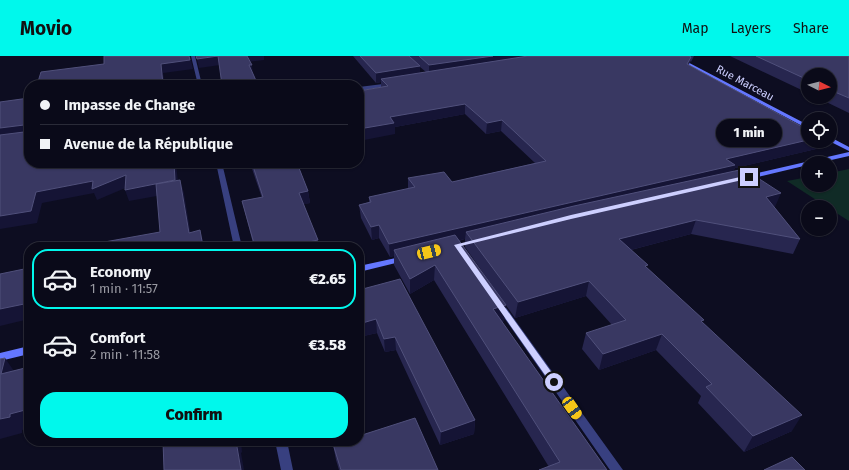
<!DOCTYPE html>
<html lang="en">
<head>
<meta charset="utf-8">
<style>
  :root { --surface:#0a0a19; --page:#181826; --text:#f1f3f6; --muted:#999aa2; --line:#2a2b38; --accent:#00f8ec }
  body { margin:0; font-family:"Fira Sans",sans-serif; background:var(--page); color:var(--text); height:100vh; display:flex; flex-direction:column; font-size:15px; white-space:nowrap }
  * { box-sizing:border-box; margin:0 }
  p { font-size:13px; color:var(--muted) }
  .icon { flex:none; width:22px; height:22px; fill:none; stroke:currentColor; stroke-width:2; stroke-linecap:round; stroke-linejoin:round }
  .map { position:relative; flex:1; overflow:hidden }
  .details { position:absolute; left:24px; top:186px; width:340px; height:204px; display:flex; flex-direction:column; background:var(--surface); border-radius:16px; box-shadow:0 1px 3px #0004,0 0 0 1px var(--line) }
  .details>* { flex:none }
  .top-card { position:absolute; left:24px; top:24px; width:340px; height:88px; border-radius:16px; box-shadow:0 1px 3px #0004,0 0 0 1px var(--line); display:grid; align-content:center; height:88px; padding:0 16px; background:var(--surface) }
  .needle { width:26px; rotate:96deg }
  .controls { position:absolute; left:801px; top:12px; display:grid; gap:8px }
  .controls a { display:grid; place-items:center; width:36px; height:36px; border-radius:50%; background:var(--surface); box-shadow:0 1px 3px #0004,0 0 0 1px var(--line); font-size:20px }
  .end { position:absolute; width:18px; height:18px; margin:-9px; border:5px solid #cdcfff; background:#111; box-shadow:0 0 0 2px #111 }
  .from { border-radius:50% }
  .bubble { position:absolute; height:28px; border-radius:14px; background:var(--surface); box-shadow:0 1px 3px #0004,0 0 0 1px var(--line); font-size:13px; font-weight:800; line-height:28px; text-align:center }
  .car { position:absolute; width:12px; height:24px; margin:-12px -6px; border-radius:5px; box-shadow:0 0 3px 1px #0007; background:linear-gradient(#f5c518 24%,#345 0 40%,#f5c518 0 76%,#345 0 86%,#f5c518 0) }
  .top-card b { display:flex; align-items:center; gap:14px; height:38px; font-size:15px }
  .top-card b+b { border-top:1px solid var(--line) }
  .top-card i { width:10px; height:10px; background:var(--text) }
  ul { padding:7px 0 0; list-style:none }
  li { display:flex; align-items:center; gap:12px; height:60px; margin:0 8px 6px; padding:0 8px; border:2px solid transparent; border-radius:16px }
  li div { flex:1 }
  li b { display:block; font-size:15px }
  li em { font-style:normal; font-weight:800 }
  li.on { border-color:var(--accent) }
  li>.icon { width:36px; height:36px; stroke-width:1.5 }
  .button { display:flex; gap:8px; margin-top:auto; padding:8px 16px }
  .button a { flex:1; height:46px; border-radius:16px; background:var(--accent); color:#111; font-size:16px; font-weight:800; line-height:46px; text-align:center }
  header { display:flex; align-items:center; gap:24px; box-sizing:border-box; height:56px; padding:0 20px; background:var(--accent); color:#111 }
  header strong { font-size:19px }
  nav { display:flex; gap:22px; margin-inline-start:auto; font-size:14px }
  .map>svg:first-child { display:block }
</style>
</head>
<body>
<header>
<strong>Movio</strong>
<nav><a>Map</a><a>Layers</a><a>Share</a></nav>
</header>
<div class="map">
<svg width="849" height="414" viewBox="0 0 849 414">
  <rect width="100%" height="100%" fill="#0d0d21"/>
  <path fill="#102b26" d="M849,113V165L830,153V151H827L787,125L808,121V129H830V117Z"/>
  <g fill="none" stroke-linecap="round" stroke-linejoin="round">
    <path fill="#384080" fill-rule="evenodd" d="M191,0H195L202,29H198Z
      M391,27H393V29L359,35V31Z
      M216,107H222L242,191H234Z
      M499,245L502,246L623,414H610L496,250L495,248L496,246Z
      M275,385H287L293,414H281Z"/>
    <path fill="#6477ff" fill-rule="evenodd" d="M671,0H676L808,69V73Z
      M830,81L849,91V95L829,85Z
      M849,96V100L818,107H808V109L745,124L742,122L745,120Z
      M405,200L409,202L408,204L359,216V210Z
      M29,290V298L0,305V297Z"/>
  </g>
  <path fill="#27264f" fill-rule="evenodd" d="M353,0H694L691,6L690,5L689,9L808,85H819L816,93L735,112L733,115L775,151H774L800,183L793,198L691,178L631,194L647,212L703,267L792,375L744,396L698,347L701,340L656,294L599,314L582,293L586,277L612,269L586,240L515,262L465,191V183L459,185L506,249L504,265L502,266L607,414L549,411L434,224L410,238L394,209V200L390,201L379,182L372,184L361,162L359,149L369,146V141L408,133V122L452,126L535,107L501,75L486,78L465,58L395,71V78L381,31V26L376,27ZM420,11L426,16L420,17Z
    M730,0H849V57L816,41H830V19H808V37Z
    M250,107H297L308,135L310,147L303,148L318,184L319,191H254L242,145L262,142Z
    M359,234L475,364L474,378L440,389L396,294L385,296L377,277L359,281Z
    M333,388L438,414H339L336,404Z"/>
  <path fill="#151435" d="M190,0L193,13L163,17L165,29H163L161,8Z
    M218,0L220,9L199,12L197,3Z
    M246,0H264V4L247,6Z
    M493,0H557L429,19V9Z
    M249,9H252L253,18H250Z
    M420,10V20L381,23V26L376,27V17Z
    M465,48V58L395,71V78L359,85V73L390,61Z
    M502,64L501,75L486,78L487,67Z
    M24,69L29,80L0,83V72Z
    M808,84V85H819L816,93L735,112L731,121L466,176L465,183L397,199L394,194V200L390,201L389,188L726,103Z
    M174,107H176L179,136L129,145L125,134Z
    M126,119L130,130L97,144L94,137L42,147L37,167L0,173V160L36,136Z
    M180,124L184,137L193,191L189,177Z
    M308,135L310,147L301,149L299,137Z
    M781,137L775,151L760,155L766,141Z
    M696,164L691,178L615,198L619,183Z
    M379,169V182L372,184L371,171Z
    M200,174L204,188L205,191H203Z
    M318,184L319,191H286Z
    M435,209L434,224L410,238V223Z
    M589,225L586,240L515,262L518,246Z
    M29,247V263L0,270V253Z
    M506,249L504,265L491,269L493,253Z
    M376,263L377,277L359,281V268Z
    M662,278L656,294L599,314L603,298Z
    M395,281L396,294L385,296L384,283Z
    M5,302L16,318H1Z
    M29,353V373L22,374V377L0,383V363L10,358Z
    M802,359L792,375L744,396L753,380Z
    M475,364L474,378L440,389L441,376Z
    M236,385H241L242,396L241,397L244,414H241Z"/>
  <path fill="#393862" stroke="#50507b" d="M104,0H189L190,4L161,8L163,29H37L41,16L104,8Z
    M196,0H247L252,9H249L258,29H222L218,0L197,3Z
    M360,0H409L420,10L376,17Z
    M419,0H493L429,9Z
    M528,0H689L691,1L687,8L808,74V84L726,103L735,109L389,188L379,169L371,171L359,149L371,146L369,141L415,131L408,122L444,116L452,126L546,105L502,64L487,67L465,48L390,61L394,67L359,73V35L388,30L381,23Z
    M756,0H849V42L830,34V19H808V24Z
    M29,42V107H174L175,124L125,134L126,119L92,133L93,125L36,136L31,155L0,160V79L24,76L26,71L24,69L0,72V46Z
    M252,107H297L308,135L299,137L318,184L286,191H255L242,145L263,141Z
    M744,113L781,137L766,141L800,183L696,164L619,183L648,209L645,210L704,264L701,265L802,359L753,380L706,331L712,328L662,278L603,298L586,277L626,264L589,225L518,246L466,176L574,150Z
    M180,124L189,177L200,174L203,191H98L99,187L160,176L156,128Z
    M455,179L506,249L493,253L607,414H539L560,406L435,209L410,223L394,194Z
    M29,212V247L0,253V218Z
    M400,223L475,364L441,376L395,281L384,283L376,263L359,268V234Z
    M5,302L1,318L29,311V353L10,358V361L0,363V303Z
    M415,362L438,414H341L333,388L343,385H359V380Z
    M163,385H236L241,414H164Z
    M792,401L805,414H764Z"/>
  <path fill="#cdcfff" d="M749,119L751,120V122L571,163L461,190L557,324V329H552L454,189L571,159Z"/>
  <g text-anchor="middle" dominant-baseline="central" stroke-width="3.5" stroke-linejoin="round" paint-order="stroke">
    <g font-size="11" fill="#cdcfff" stroke="#0d0d21">
      <text transform="translate(745 27) rotate(28)">Rue Marceau</text>
    </g>
  </g>
</svg>
<div class="controls">
<a><svg class="needle" viewBox="-14 -14 28 28"><path d="M0-13l5 13h-10z" fill="#e53935"/><path d="M0 13l5-13h-10z" fill="#999aa2"/></svg></a>
<a><svg class="icon" aria-label="locate" viewBox="0 0 24 24"><circle cx="12" cy="12" r="6"/><path d="M12 2v4M12 18v4M2 12h4M18 12h4"/></svg></a>
<a>+</a>
<a>−</a>
</div>
<i class="end from" style="left:554px;top:326px"></i>
<i class="end" style="left:749px;top:121px"></i>
<div class="bubble" style="left:716px;top:63px;width:66px">1 min</div>
<i class="car" style="left:429px;top:196px;rotate:76deg"></i>
<i class="car" style="left:572px;top:352px;rotate:145deg"></i>
<div class="top-card">
<b><i class="from"></i>Impasse de Change</b>
<b><i></i>Avenue de la République</b>
</div>
<section class="details">
<ul>
<li class="on"><svg class="icon" aria-label="car" viewBox="0 0 24 24"><path d="M5 17H2v-5l4-1 3-4h7l3 4 3 1v5h-3M9 17h6M6 11h13"/><circle cx="7" cy="17" r="2"/><circle cx="17" cy="17" r="2"/></svg><div><b>Economy</b><p>1 min · 11:57</p></div><em>€2.65</em></li>
<li><svg class="icon" aria-label="car" viewBox="0 0 24 24"><path d="M5 17H2v-5l4-1 3-4h7l3 4 3 1v5h-3M9 17h6M6 11h13"/><circle cx="7" cy="17" r="2"/><circle cx="17" cy="17" r="2"/></svg><div><b>Comfort</b><p>2 min · 11:58</p></div><em>€3.58</em></li>
</ul>
<div class="button"><a>Confirm</a></div>
</section>
</div>
</body>
</html>
